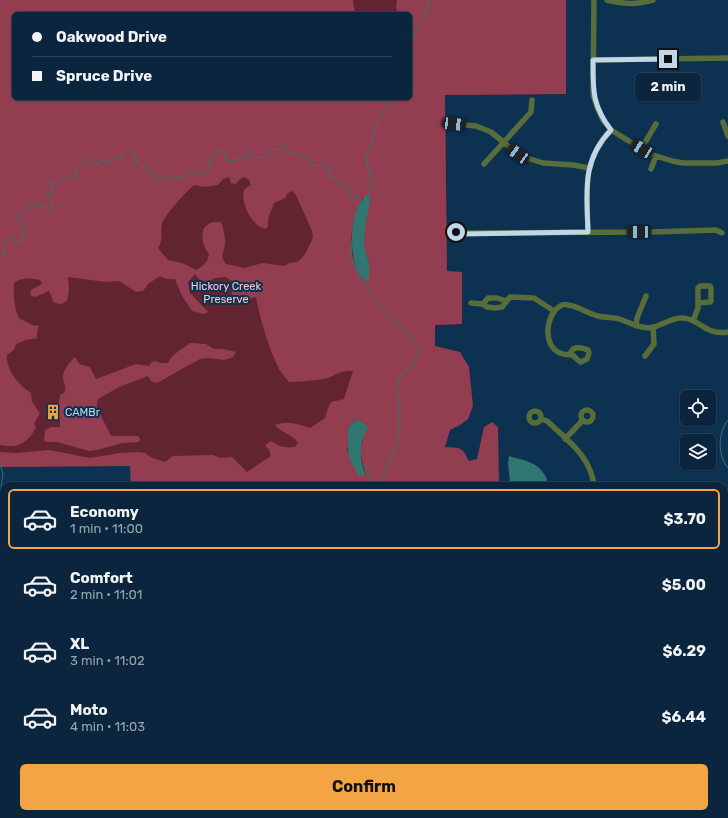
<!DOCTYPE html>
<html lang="en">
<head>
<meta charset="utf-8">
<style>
  :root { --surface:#0a253d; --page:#132d44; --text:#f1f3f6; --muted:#99a5b0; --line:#2a4257; --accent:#f2a542 }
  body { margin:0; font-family:Rubik,sans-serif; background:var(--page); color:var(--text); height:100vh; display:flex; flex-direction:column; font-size:15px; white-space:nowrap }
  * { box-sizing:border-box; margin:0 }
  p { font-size:13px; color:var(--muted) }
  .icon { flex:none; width:22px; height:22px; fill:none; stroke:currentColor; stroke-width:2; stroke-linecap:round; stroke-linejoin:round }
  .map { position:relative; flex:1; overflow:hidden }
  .sheet { position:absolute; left:0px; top:482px; width:728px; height:336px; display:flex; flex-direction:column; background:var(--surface); border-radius:12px 12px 0 0; box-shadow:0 1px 3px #0004,0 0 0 1px var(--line) }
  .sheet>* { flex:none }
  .guide { position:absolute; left:12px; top:12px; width:400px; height:88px; border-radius:6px; box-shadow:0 1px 3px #0004,0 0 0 1px var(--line); display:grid; align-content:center; height:88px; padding:0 20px; background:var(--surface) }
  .buttons { position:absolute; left:680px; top:390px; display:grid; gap:8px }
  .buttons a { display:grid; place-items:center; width:36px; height:36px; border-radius:6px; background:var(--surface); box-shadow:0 1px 3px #0004,0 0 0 1px var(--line); font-size:20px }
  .end { position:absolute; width:18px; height:18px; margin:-9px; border:5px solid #c2d6ea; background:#111; box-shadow:0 0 0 2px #111 }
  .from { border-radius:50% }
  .bubble { position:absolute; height:28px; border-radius:6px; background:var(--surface); box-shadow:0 1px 3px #0004,0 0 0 1px var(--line); font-size:13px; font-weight:700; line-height:28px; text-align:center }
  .car { position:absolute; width:12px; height:24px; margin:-12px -6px; border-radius:5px; box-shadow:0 0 3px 1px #0007; background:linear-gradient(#222 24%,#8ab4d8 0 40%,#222 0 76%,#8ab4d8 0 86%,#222 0) }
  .guide b { display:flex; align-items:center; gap:14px; height:38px; font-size:15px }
  .guide b+b { border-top:1px solid var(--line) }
  .guide i { width:10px; height:10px; background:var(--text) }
  ul { padding:7px 0 0; list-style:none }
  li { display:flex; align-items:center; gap:12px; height:60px; margin:0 8px 6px; padding:0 12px; border:2px solid transparent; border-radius:6px }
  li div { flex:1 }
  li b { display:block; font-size:15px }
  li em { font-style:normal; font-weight:700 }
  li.on { border-color:var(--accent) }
  li>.icon { width:36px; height:36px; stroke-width:1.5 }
  .action { display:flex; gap:8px; margin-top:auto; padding:8px 20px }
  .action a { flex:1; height:46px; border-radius:6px; background:var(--accent); color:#111; font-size:16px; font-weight:700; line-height:46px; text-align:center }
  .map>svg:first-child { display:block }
</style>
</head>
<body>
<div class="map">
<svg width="728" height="818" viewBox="0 0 728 818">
  <rect width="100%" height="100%" fill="#0d3151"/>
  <path fill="#632432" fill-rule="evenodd" d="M0,0H566V94L445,95L447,271L462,272V324L435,325L437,486H131L130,466L0,467ZM14,14H410V98H14Z
    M0,754H4V814H214V818H0Z"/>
  <path fill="#933d50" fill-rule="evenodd" d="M0,0H353L355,14H14V98H410V14H398L396,7L397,0H566V94L445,95L447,271L462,272V324L435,325V346L460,352L469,367L473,406L468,419L460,425L450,430L445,447C460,448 462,446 469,461L477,459L484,427L492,422L498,427L499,486H131L130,466L0,467V452L15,453L49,450L90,458L120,453L138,452L145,453L150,457L165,462L173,456L213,455L221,458L232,457L247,472L271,456L269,450L265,445L271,441C279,447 285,448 295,447L298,443C293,434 281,433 275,425C285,421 300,424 310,428L325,418L328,408L331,402L344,399L353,371C337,370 336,376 324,379C312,381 301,382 289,382C286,378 282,374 279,369C269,349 260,319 256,297L239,302H234L231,287L233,282L226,277L215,278L207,282L199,279L195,274L188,282L190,293L208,312L204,314L192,311L181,294L175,279H166L160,276L148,284L143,291L136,292L119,281L106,282L68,277L69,290L67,301L61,304L54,303L49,291L35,297L30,295L31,290L42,284L40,280C30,278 22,277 14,283C14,297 13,304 19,318L32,325L39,326L37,332V338L26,340L16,344L14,350L7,355C6,371 19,385 31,393L32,402L40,413L34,424L36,427C28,443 18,449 0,445ZM229,177L231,183L236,184L240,179L245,177L249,180L251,185C248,187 245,188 244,191C240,203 253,228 266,229L268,226V219L274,203L285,198L288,193L292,191L296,195L312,231L313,238L305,254L301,259L297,262L290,263L284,266L263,263L244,268L226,264C219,255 224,254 225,244C226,240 223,226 221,222H213C210,223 206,225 204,228C200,235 204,249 209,254C208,262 203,267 196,270L182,263L168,260L158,248C164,240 160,232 162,224C166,213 185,193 194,185L205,187L218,185L223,179ZM363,197L365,227L364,245L369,264L359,272C345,250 352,219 363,197ZM357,419L365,424L363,441L360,450L365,474L347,451L349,436L348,427Z
    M190,343L206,344L214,349H223L236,352L233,357L224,360L209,358L200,359L157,383L151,381L148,376L119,387L98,399C95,409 98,409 102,418C105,424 108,430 111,436H138L140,439L139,442L122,443L97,450L89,451L57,442H48L44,441L45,430L52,427H60V420L57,414L60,395L65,392C66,384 64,385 63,378C62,371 70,362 75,357L79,364L90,367L96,379L136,364L149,366L152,362L156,361L160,363H168C173,353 181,350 190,343Z
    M0,508H4V647H2Z
    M724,741H728V818H601L602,814H724Z
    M219,814H596L595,818H219Z"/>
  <path fill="#307671" d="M369,194L370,201L365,227L364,245L369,264V281L367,282C363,278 359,275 357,270C349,251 349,205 369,194Z
    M357,419L365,424L368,427C359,444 359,457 365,475L359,476C355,469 348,458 348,450C347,442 349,435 348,427Z
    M509,456C522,460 536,461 544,474C547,478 548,481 545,485L525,486L510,482L508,463Z"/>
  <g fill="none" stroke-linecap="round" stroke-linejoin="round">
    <path stroke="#307671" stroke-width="1" d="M410,42L426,12L429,0
      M369,194L372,188L366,155L372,142L377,122L390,98
      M352,240L351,257L357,274L389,318L409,335L419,350L413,365L401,374L397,385L400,417L398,443L387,467L380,486
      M0,255H4L5,245L10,236L15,242L21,241L26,229L19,221L17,216L28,210L31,203L49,209L53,206L46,195L48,193H53L54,189L49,183L50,181L61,182L67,178H72L76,176L75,170L81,165C86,165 87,163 89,159L92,158L94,165L96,166L97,163L103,160L111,162L116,158H120L123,157L122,152L132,151L137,162L141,166L144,165L147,166V171L156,174V180L158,182L160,179H175L177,176L184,178L190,171L193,172L195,170L204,175L211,167L209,163L215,152L222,151L226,154L225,159L228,161L241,159L246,157L248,152L249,151L254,157L262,158L271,155L270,151L273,149L279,150L283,145H285L287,151L308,158L312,166L321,165L330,167L328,173L329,177H332L347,188H351L353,190L349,193L351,198L357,196L359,200H362
      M728,420C718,433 717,455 728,468
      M0,464L3,474L1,487L2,501
      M363,465H366L369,480L368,485L371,486
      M724,567L728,563
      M724,809L728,810
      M603,814L608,816L611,814
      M623,818L626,814
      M645,818L650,815L656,816L657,814"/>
    <path stroke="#576e3b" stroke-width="5.5" d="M594,0L593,95L597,107L603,120L611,130L650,154L672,161L683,163H717L728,161
      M607,0C625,4 635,5 653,0
      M593,60L728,58
      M723,122L728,136
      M454,124L476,126L491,132L518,154L527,158L543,163L573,165L589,168
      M641,149L656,124
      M484,164L531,112L532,100
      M651,169L656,156
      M456,232L461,233L652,232L716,230L722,233
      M588,232C587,193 581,161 611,130
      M471,303L483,304L487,307L495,308L502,307L510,297L534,298L554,311
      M483,304L488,298H497L506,301
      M693,321L698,308V288L700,286H710L711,288V301L710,302L698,303
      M636,326L637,318L646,296
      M570,354L573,349C577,347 583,348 588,350L589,353L587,359L581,362C577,361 576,357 572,355C569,354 566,355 563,354C557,353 552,348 550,343C545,331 549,311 562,305C570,302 589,314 598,316C605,318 613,317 619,319C631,323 642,330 654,327C664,324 673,317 683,318C700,319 706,336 728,332
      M645,356L654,344L653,327
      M581 416a6 6 0 1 1 12 0a6 6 0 1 1-12 0Z
      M529 417a6 6 0 1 1 12 0a6 6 0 1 1-12 0Z
      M541,419L547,421C567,440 591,456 594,486
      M565,439L583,420
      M724,495H728
      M0,750H4"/>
  </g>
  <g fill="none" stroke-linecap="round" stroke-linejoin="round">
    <path stroke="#c2d6ea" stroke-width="5" d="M456,232L461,234L588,232C587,193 581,161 611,130C592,105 593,90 593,60L668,59"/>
  </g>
  <defs>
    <symbol id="building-bare" viewBox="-9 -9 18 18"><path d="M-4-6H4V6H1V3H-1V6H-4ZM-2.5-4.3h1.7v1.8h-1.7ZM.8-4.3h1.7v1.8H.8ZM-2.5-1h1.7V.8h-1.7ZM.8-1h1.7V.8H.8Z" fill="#f2a542" stroke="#0d3151" stroke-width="2.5" paint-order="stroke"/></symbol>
  </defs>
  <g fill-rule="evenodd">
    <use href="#building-bare" x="42" y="401" width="22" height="22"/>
  </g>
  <g text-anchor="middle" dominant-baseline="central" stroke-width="4" stroke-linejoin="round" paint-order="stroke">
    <g font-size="11" fill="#fbc8cf" stroke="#0d3151">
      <text x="226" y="286">Hickory Creek<tspan x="226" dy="13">Preserve</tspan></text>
    </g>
    <g font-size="11" fill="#c2d6ea" stroke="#0d3151" text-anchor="start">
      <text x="65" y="412">CAMBr</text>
    </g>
  </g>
</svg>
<div class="buttons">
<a><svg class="icon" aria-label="locate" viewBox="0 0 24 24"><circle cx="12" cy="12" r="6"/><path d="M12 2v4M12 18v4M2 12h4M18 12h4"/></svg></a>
<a><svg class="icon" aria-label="layers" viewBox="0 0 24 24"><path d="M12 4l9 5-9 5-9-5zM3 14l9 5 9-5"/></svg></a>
</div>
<i class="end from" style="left:456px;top:232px"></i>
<i class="end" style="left:668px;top:59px"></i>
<div class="bubble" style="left:635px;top:73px;width:66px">2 min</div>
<i class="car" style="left:454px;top:124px;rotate:96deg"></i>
<i class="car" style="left:642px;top:149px;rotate:302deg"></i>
<i class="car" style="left:518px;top:154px;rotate:306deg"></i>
<i class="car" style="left:639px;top:232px;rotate:270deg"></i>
<div class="guide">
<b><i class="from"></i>Oakwood Drive</b>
<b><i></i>Spruce Drive</b>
</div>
<section class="sheet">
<ul>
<li class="on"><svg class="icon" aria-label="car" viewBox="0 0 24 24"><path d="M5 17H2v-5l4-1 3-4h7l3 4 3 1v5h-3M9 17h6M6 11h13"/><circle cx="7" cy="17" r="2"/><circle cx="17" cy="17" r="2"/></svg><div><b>Economy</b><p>1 min · 11:00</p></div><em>$3.70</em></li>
<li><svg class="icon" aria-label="car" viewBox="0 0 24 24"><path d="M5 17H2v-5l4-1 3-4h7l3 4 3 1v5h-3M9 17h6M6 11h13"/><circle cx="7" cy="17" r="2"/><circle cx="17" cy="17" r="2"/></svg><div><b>Comfort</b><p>2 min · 11:01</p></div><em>$5.00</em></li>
<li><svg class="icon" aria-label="car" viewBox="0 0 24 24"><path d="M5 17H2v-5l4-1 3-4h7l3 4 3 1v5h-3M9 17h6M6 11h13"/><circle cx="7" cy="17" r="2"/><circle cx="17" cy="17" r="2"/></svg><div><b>XL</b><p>3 min · 11:02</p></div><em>$6.29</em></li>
<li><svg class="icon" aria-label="car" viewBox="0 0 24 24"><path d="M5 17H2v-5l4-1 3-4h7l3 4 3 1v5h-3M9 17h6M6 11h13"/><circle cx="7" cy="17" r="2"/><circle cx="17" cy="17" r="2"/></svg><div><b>Moto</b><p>4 min · 11:03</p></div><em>$6.44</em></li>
</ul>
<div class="action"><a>Confirm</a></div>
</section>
</div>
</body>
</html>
